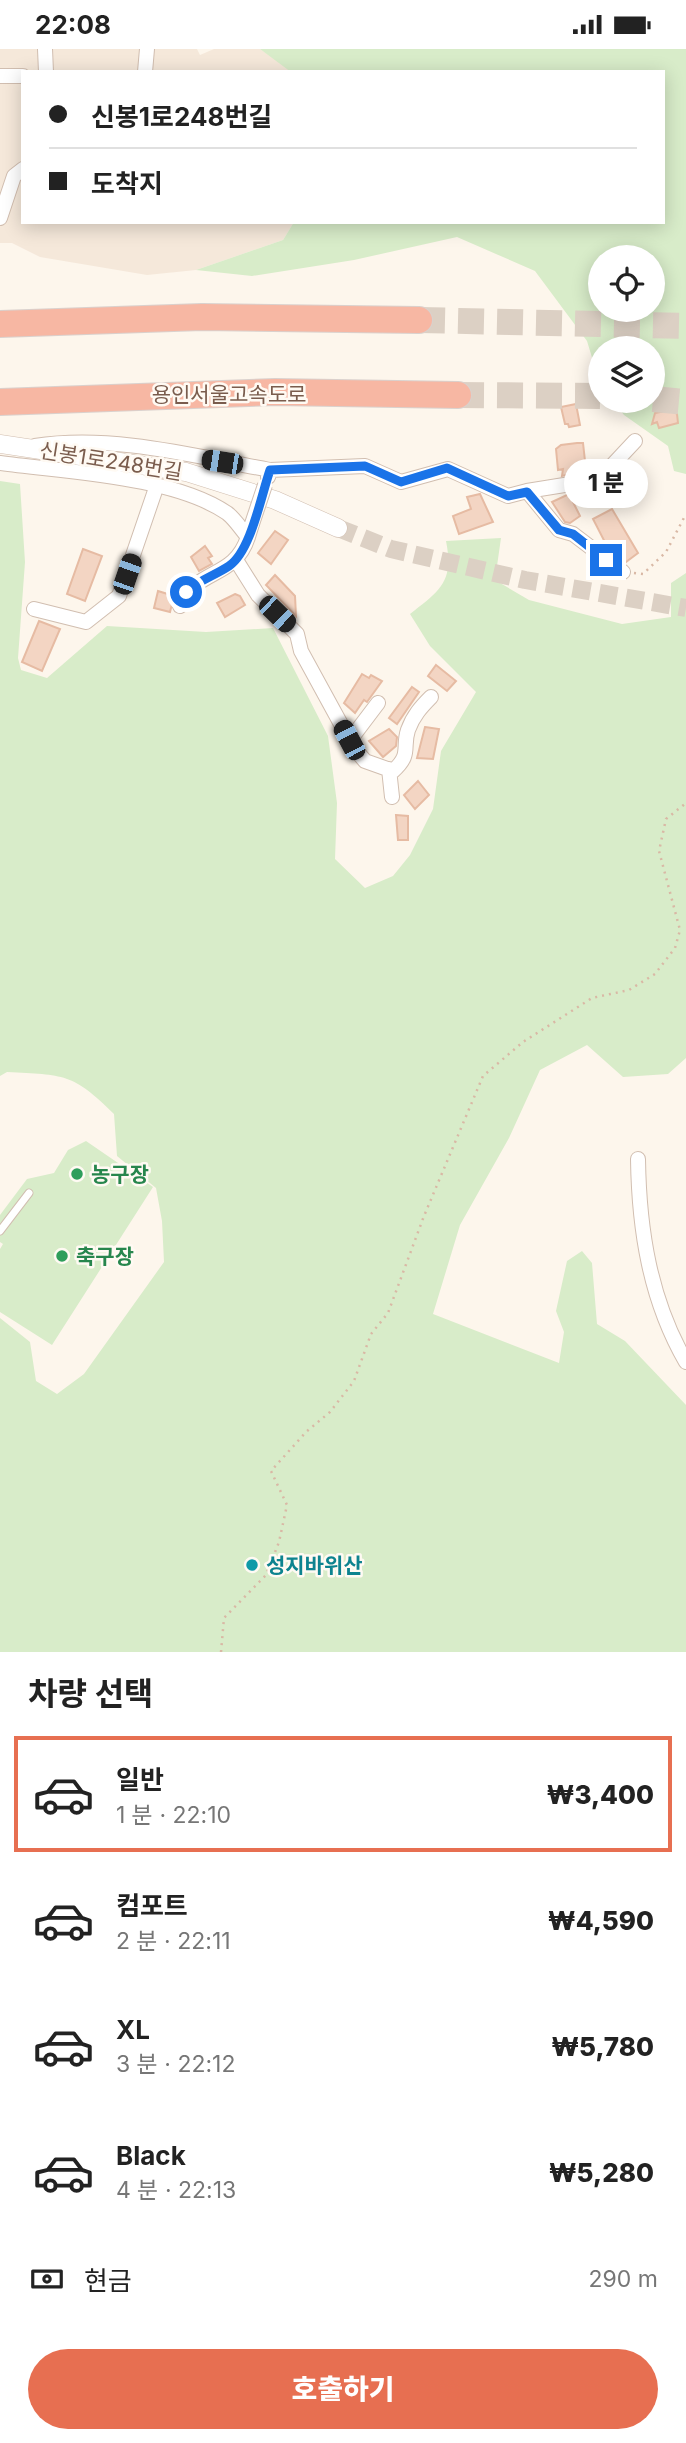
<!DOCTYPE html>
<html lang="ko">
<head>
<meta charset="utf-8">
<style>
  :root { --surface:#fff; --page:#f2f2f2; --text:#222; --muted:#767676; --line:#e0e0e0; --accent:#e76f51 }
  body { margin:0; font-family:Inter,"Noto Sans KR",sans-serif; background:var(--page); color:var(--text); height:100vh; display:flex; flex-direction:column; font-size:26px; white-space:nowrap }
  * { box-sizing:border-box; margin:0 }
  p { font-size:23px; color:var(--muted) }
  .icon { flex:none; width:38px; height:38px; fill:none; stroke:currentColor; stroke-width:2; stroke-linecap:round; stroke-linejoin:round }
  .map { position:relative; height:1603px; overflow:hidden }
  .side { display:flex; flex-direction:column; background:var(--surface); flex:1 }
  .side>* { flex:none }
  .guide { position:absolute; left:21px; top:21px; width:644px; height:154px; border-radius:0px; box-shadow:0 4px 18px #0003; display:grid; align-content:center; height:154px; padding:0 28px; background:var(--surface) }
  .controls { position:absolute; left:588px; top:196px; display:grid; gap:14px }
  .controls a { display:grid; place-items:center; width:77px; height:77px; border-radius:50%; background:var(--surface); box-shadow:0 4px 18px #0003; font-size:35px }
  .end { position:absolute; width:32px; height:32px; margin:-16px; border:9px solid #1a73e8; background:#fff; box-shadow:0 0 0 4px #fff }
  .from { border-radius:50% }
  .bubble { position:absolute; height:49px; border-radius:24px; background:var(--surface); box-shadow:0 4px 18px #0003; font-size:23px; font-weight:800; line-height:49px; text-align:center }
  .car { position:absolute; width:21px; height:42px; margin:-21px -10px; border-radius:9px; box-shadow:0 0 5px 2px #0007; background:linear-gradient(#222 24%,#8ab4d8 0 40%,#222 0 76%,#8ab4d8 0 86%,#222 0) }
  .guide b { display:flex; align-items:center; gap:24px; height:66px; font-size:26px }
  .guide b+b { border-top:2px solid var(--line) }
  .guide i { width:18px; height:18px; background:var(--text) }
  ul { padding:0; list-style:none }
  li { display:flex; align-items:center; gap:21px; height:116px; margin:0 14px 10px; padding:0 14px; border:4px solid transparent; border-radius:0px }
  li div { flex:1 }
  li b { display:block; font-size:26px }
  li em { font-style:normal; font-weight:800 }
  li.current { border-color:var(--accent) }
  li>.icon { width:63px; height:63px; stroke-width:1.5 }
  h2 { padding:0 28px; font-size:32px; line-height:84px }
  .pay { display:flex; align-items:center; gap:18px; height:77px; padding:0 28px; font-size:26px }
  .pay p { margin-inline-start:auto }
  .primary-button { display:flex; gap:14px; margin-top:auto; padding:14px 28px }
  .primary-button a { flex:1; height:80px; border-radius:42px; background:var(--accent); color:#fff; font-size:28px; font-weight:800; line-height:80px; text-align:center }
  .status { display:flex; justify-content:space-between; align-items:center; height:49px; padding:0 35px; background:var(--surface); direction:ltr }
  .status svg { height:19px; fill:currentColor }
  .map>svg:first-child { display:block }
</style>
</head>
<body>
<div class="status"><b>22:08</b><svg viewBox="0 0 49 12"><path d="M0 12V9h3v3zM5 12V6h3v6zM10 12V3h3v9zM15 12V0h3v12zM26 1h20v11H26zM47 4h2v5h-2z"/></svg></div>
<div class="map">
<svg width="686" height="1603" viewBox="0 0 686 1603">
  <rect width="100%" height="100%" fill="#fdf6ec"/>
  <path fill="#f5e8da" d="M0,0H197L200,6L214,0H260L289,19L291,23H23V173H294L283,191L196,221L147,226L40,208L12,194H0Z"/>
  <path fill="#d8ecc9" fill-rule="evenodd" d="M260,0H686V425L674,422L668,397L624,366L613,352H653V299H600V335L587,292L535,222L457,188L354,211L252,227L196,221L283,191L294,173H663V23H291ZM600,208H653V261H600Z
    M0,432L20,435L25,513L18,609L21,621L47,629L107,577L206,583L273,579L328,687L337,754L335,810L365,839L393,827L410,806L433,760L441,702L476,643L430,597L410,565C441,541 454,532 446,492L501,489L495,531L529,551L622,575L671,568V534L686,524V1009L668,1025L623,1028L587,996L540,1021L509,1089L460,1176L433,1265L559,1314L564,1283L556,1262L567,1212L582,1202L592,1214L597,1275L625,1292L686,1356V1603H0V1269L30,1293L36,1332L57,1345L84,1325L164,1213L162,1172L156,1139L117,1107L114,1065C73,1024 64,1026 7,1023L0,1027Z
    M86,1092L153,1138L52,1296L0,1263V1200L3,1195L0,1193V1166L27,1130L54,1124L68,1101Z"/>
  <path fill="#f3d5c3" stroke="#e6bba3" stroke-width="2" d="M576,355L580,376L569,378L568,375H565L561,358Z
    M671,361L677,365L678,374L659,379L657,373L652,375L655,364Z
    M577,394H583L586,421L562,427L563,420L558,421L556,400L561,396Z
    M612,430L620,447L605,454L598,437Z
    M480,445L493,473L459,485L453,467L471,460L467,448Z
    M569,445L580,467L570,474L565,473L552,453Z
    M612,460L638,504L626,513L609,501L593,470Z
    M275,482L288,491L271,515L258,504Z
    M205,497L212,507L208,509L212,515L199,522L191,508Z
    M83,500L102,507L85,552L67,545Z
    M275,526L295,547L296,567L266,536Z
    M158,542L174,547L170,563L154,559Z
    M235,545L240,547L245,556L225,568L217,554Z
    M39,572L60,580L42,622L22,613Z
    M436,616L456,632L447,642L428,627Z
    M362,625L369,629L371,626L382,632L367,653L364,651L355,664L344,654Z
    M412,638L419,643L397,675L389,669Z
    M425,678L439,680L433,710L417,709Z
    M389,680L397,688L396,697L383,708L369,692Z
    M418,732L429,746L415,760L404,746Z
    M396,766L408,767V791H398Z"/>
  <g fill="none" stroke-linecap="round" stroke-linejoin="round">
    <path stroke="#dcd0c4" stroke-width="18" stroke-dasharray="18 9" stroke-linecap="butt" d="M338,479L391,500L525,531L686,559"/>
    <path stroke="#dcd0c4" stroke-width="26" stroke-dasharray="26 13" stroke-linecap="butt" d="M419,271L686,277
      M458,346L600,347
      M653,350L686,353"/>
    <defs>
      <path id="service" d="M0,1182L29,1144"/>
      <path id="minor" d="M45,0L46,23
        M145,23L147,0
        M0,27H23
        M0,169L14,127L23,120
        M35,397C112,385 194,407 270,421L268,428
        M0,414C65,423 173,427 227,464C235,470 241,480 248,488L252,475
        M270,421L365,417L401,433L448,420L508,447L527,442L559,481L573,485L623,523
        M527,442L583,433L606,423L635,392
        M236,511L258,546L297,585L301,602L354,699L365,712L393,722C412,705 402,699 408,681C413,667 421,658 431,648
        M180,557C197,518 234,531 248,488
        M34,560L86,573L119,547L157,436
        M350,691L378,654
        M389,720L392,748
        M638,1110C639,1181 650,1251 686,1313"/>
      <path id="tertiary" d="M0,395L186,423L275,451L338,479"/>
      <path id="motorway" d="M0,275L202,268L419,271
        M0,353L275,343L458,346"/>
    </defs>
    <use href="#service" stroke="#d1beb0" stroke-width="9"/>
    <use href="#minor" stroke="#d1beb0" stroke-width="16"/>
    <use href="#tertiary" stroke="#d1beb0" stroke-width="19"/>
    <use href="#motorway" stroke="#dad1cd" stroke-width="28"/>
    <path stroke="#d9b8a5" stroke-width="2.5" stroke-dasharray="2 5" stroke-linecap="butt" d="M634,524L643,525L666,503L686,465
      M221,1603L224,1569L266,1526L279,1493L287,1456L271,1422L306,1383L330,1363L354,1332L371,1285L388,1264L424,1167L483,1027L523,993L592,949L629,941L655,925L675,899L680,881L659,802L666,770L686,754"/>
    <use href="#service" stroke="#fff" stroke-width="7"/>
    <use href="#minor" stroke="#fff" stroke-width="14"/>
    <use href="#tertiary" stroke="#fff" stroke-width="18"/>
    <use href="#motorway" stroke="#f7b7a3" stroke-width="26"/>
    <defs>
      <path id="minor-bridge" d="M252,475L265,436"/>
    </defs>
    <use href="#minor-bridge" stroke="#d1beb0" stroke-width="16" stroke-linecap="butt"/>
    <use href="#minor-bridge" stroke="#fff" stroke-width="14"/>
  </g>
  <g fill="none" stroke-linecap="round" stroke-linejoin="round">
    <path stroke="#1a73e8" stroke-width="9" d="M186,543C199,531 214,527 229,517C251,502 261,447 270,421L365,417L401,433L447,419L508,447L527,443L559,481L573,485L606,511"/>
  </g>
  <g fill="#2e9e5b" stroke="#fffaf3" stroke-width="2.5">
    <circle cx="77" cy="1125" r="7"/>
    <circle cx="62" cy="1207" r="7"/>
  </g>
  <circle fill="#0f9aa8" stroke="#fffaf3" stroke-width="2.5" cx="252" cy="1516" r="7"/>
  <g text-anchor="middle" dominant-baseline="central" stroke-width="5" stroke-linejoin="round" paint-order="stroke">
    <g font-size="21" fill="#7a5c4d" stroke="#fffaf3">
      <text x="229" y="345">용인서울고속도로</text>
      <text transform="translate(111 412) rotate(9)">신봉1로248번길</text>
    </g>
    <g font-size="21" font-weight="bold" fill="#27864d" stroke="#fffaf3" text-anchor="start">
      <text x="91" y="1125">농구장</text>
      <text x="76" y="1207">축구장</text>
    </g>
    <g font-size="21" font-weight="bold" fill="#0d838f" stroke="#fffaf3" text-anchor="start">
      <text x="266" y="1516">성지바위산</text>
    </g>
  </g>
</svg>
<div class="controls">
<a><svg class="icon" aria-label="locate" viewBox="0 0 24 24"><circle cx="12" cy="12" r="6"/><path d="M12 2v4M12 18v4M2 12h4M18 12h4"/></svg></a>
<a><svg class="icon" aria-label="layers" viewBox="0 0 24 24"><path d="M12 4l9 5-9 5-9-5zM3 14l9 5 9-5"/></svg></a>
</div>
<i class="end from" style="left:186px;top:543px"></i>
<i class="end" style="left:606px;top:511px"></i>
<div class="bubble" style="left:564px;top:410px;width:84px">1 분</div>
<i class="car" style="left:222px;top:413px;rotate:279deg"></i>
<i class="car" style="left:127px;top:525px;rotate:19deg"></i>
<i class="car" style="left:277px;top:565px;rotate:134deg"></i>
<i class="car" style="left:349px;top:691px;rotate:332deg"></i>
<div class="guide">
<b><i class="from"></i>신봉1로248번길</b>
<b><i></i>도착지</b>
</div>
</div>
<section class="side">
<h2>차량 선택</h2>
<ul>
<li class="current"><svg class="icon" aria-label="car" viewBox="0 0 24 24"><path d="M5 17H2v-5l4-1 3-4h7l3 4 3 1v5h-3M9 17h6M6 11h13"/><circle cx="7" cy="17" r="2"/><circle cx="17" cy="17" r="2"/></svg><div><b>일반</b><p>1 분 · 22:10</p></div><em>₩3,400</em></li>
<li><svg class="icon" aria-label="car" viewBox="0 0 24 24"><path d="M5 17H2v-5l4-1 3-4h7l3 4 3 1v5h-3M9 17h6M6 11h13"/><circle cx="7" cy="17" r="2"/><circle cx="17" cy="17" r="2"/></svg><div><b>컴포트</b><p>2 분 · 22:11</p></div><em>₩4,590</em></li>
<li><svg class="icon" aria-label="car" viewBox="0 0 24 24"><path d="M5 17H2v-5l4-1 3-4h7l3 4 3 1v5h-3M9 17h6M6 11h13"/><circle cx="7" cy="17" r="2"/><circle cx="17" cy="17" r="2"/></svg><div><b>XL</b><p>3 분 · 22:12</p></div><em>₩5,780</em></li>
<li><svg class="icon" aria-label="car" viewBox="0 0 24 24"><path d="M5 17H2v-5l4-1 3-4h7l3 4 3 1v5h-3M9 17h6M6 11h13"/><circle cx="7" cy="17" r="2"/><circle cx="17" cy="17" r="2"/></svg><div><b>Black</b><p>4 분 · 22:13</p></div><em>₩5,280</em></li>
</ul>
<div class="pay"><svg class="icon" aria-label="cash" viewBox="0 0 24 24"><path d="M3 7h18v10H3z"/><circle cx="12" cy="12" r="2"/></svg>현금<p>290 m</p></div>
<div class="primary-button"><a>호출하기</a></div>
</section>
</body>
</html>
